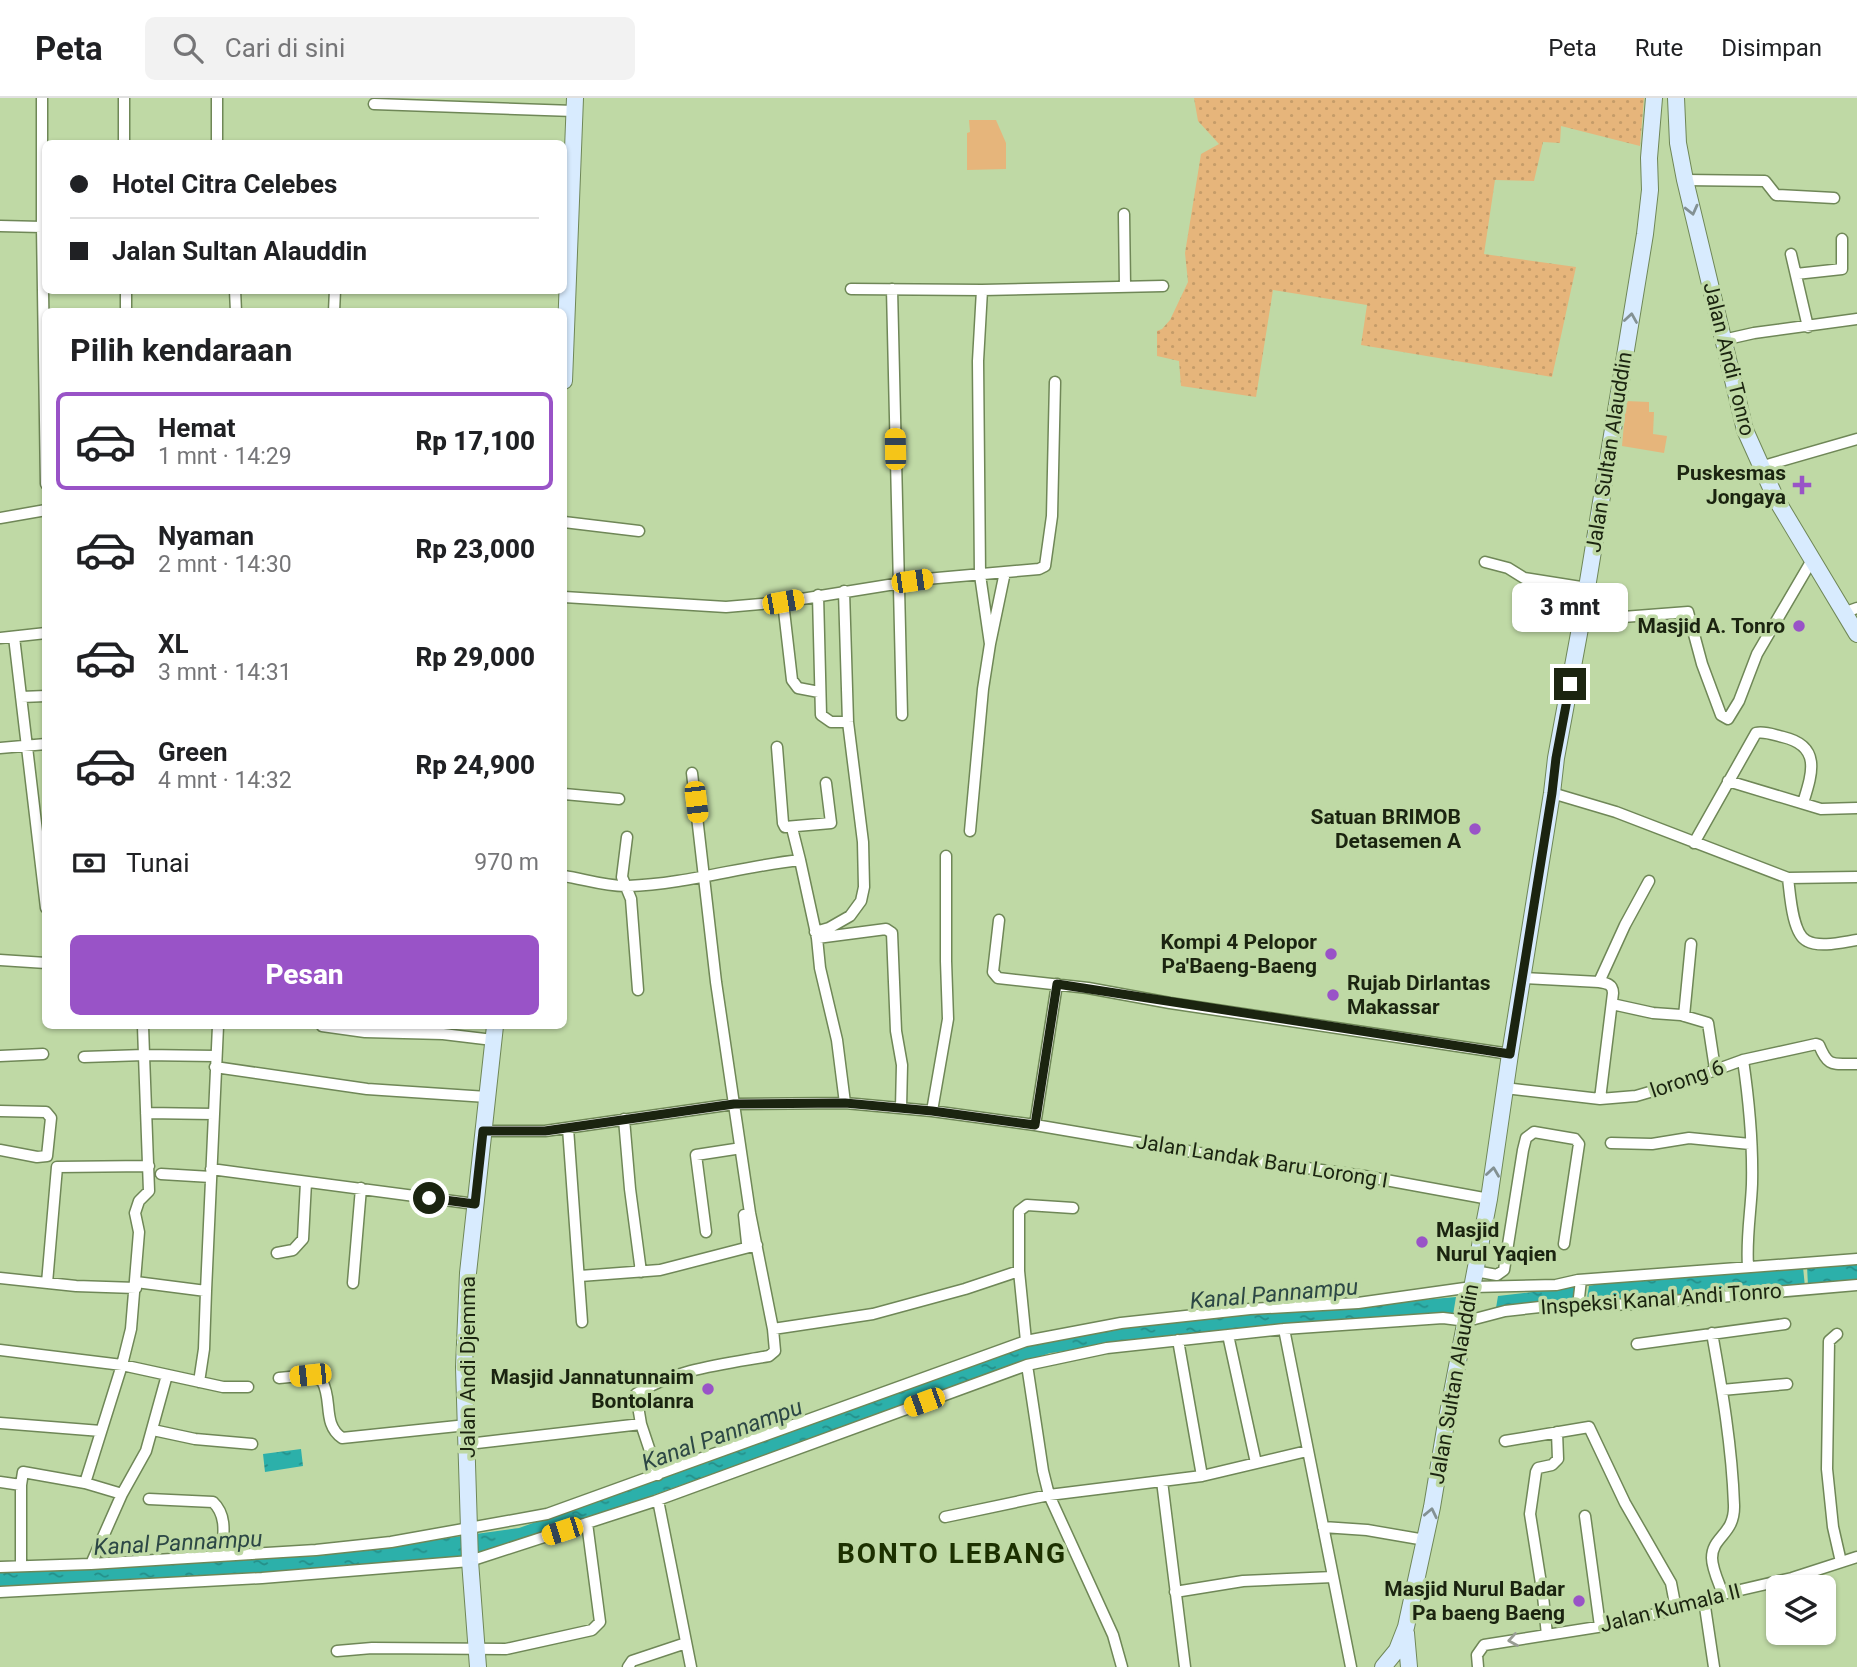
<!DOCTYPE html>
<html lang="id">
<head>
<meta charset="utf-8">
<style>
  :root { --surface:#fff; --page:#f2f2f2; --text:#202124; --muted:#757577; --line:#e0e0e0; --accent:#9953c7 }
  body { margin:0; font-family:Roboto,sans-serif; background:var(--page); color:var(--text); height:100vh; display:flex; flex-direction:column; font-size:26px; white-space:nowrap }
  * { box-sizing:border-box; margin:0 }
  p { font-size:23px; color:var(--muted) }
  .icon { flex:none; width:38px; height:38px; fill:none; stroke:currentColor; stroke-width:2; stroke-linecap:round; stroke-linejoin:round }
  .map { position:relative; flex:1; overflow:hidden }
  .side { position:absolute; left:42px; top:210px; width:525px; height:721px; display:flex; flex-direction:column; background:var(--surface); border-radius:10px; box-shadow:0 2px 5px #0004 }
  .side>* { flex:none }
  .guide { position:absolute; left:42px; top:42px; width:525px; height:154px; border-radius:10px; box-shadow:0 2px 5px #0004; display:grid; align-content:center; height:154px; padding:0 28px; background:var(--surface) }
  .tools { position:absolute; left:1766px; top:1477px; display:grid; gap:14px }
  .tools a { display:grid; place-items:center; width:70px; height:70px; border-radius:10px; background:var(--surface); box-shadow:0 2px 5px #0004; font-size:35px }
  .end { position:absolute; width:32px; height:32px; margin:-16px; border:9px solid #1b2410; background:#fff; box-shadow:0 0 0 4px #fff }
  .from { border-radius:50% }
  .bubble { position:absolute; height:49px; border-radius:10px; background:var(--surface); box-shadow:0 2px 5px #0004; font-size:23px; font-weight:800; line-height:49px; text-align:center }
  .car { position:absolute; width:21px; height:42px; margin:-21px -10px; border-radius:9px; box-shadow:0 0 5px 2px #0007; background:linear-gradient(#f5c518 24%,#345 0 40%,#f5c518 0 76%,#345 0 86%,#f5c518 0) }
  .guide b { display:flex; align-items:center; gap:24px; height:66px; font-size:26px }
  .guide b+b { border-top:2px solid var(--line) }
  .guide i { width:18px; height:18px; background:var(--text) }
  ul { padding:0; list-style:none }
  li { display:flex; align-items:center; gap:21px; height:98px; margin:0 14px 10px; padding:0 14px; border:4px solid transparent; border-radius:10px }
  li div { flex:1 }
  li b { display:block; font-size:26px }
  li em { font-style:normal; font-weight:800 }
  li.current { border-color:var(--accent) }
  li>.icon { width:63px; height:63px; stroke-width:1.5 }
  h2 { padding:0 28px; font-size:32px; line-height:84px }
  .pay { display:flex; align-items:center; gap:18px; height:77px; padding:0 28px; font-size:26px }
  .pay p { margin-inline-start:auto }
  .action { display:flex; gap:14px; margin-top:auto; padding:14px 28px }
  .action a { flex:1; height:80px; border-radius:10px; background:var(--accent); color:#fff; font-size:28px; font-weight:800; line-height:80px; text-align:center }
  header { display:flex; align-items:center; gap:42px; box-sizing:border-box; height:98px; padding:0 35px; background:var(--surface); border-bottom:2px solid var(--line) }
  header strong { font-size:33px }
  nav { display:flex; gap:38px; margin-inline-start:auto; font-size:24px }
  .search { width:490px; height:63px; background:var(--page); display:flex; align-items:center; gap:18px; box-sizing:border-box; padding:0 24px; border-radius:10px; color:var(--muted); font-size:26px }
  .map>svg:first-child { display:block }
</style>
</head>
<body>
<header>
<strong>Peta</strong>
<div class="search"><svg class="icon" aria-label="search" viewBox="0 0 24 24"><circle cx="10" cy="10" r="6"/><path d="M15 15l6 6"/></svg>Cari di sini</div>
<nav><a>Peta</a><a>Rute</a><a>Disimpan</a></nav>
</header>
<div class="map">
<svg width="1857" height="1569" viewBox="0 0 1857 1569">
  <defs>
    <pattern id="grass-dots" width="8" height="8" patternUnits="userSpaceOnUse" patternTransform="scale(1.75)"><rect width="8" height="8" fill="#e6b57b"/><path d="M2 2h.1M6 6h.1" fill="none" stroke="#c59c69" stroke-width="1.8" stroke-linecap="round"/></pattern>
    <pattern id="water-ripples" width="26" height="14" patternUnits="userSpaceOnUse" patternTransform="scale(1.75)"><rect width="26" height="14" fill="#2cb0aa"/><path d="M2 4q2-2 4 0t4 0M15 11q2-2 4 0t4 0" fill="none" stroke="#258f89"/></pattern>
  </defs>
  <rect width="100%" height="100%" fill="#bfd9a5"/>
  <path fill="url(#grass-dots)" d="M1194,0H1644L1640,48L1561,28L1560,45L1543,44L1534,83L1495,82L1484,156L1576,169L1552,279L1361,247L1367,207L1273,192L1256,299L1181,288L1179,263L1157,258V233L1162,231L1170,222L1188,184L1185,155L1201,56L1219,46L1198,23Z"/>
  <path fill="#e6b57b" d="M969,22H996L1006,45V71L967,72V35L970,34Z
    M1626,303L1649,304V314H1654L1653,336L1667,338L1664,355L1622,348Z"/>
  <path fill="url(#water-ripples)" d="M1857,1164V1183L1808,1188L1807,1168Z
    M1803,1169L1805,1189L1586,1206L1589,1188L1604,1185Z
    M1578,1189L1576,1205L1496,1210L1498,1198Z
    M1456,1199L1453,1217L1164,1240L1050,1255L550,1434L463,1459L292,1474L0,1489V1472L318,1458L519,1430L1031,1247L1149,1225Z
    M301,1351L303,1368L265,1374L263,1356Z"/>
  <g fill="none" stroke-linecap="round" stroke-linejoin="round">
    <defs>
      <path id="street" d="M124,0V46
        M217,0V46
        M374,6L574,13
        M1685,82L1765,83L1776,97L1834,100
        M1124,116L1125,188
        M0,128L42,129L46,386
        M42,129V0
        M1791,156L1808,229
        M1796,176L1842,171V141
        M851,191L982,192L1163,188
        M892,191L902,617
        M126,192V214
        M235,192L236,214
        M982,192L978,263L980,477L990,546
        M334,214L335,192
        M1723,242L1754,235L1857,221
        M1760,369L1857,341
        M0,420L46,412
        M564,424L639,433
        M1485,464L1508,470L1524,480L1587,490
        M818,497L821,617L831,624H848
        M564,499L726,509L783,504L926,481L1039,471L1045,468L1052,418L1055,284
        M783,504L792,582L798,590L819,594
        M1583,514L1623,519L1688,514L1702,566L1721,617L1728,621L1739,603L1757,556L1812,462
        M1843,515L1857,510
        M14,539L46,810
        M0,540L46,535
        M21,599L46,598
        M777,649L783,725L785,729L831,725L826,685
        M0,650L46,646
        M1728,683L1821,711L1857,710
        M1552,695L1616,714L1788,780L1857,779
        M564,696L619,701
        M792,730L800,762
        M970,733L983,591L990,546L1005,474
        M627,739L622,779L631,801L638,892
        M1694,745L1756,635C1765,633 1774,637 1783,639C1822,648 1812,676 1803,705
        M564,778C584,781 607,789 628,788C686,786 743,768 800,762L817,840L820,870L837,942L845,1005
        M1788,780C1790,795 1792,836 1807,843C1820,850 1843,844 1857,842
        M999,822L993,874L998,880L1088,890L1170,905L1510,956
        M815,834L829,830L850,818L861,803L864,789L863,744L848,624L844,493
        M817,840L886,831L892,835L896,933L902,967L901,1010
        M0,862L46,865
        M1523,880L1599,884C1606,885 1613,886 1613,895L1600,1001
        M1599,884L1625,827L1649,783
        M1612,906L1653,915L1681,917L1708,925L1715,971
        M1684,918L1691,846
        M143,928L144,957L215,958
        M322,928L365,934L443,936L493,942
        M0,958L43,956
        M84,959L144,957L149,1093L139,1103L135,1115L139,1134L131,1231L122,1267L85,1385L122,1396L91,1466
        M1743,962C1749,1003 1753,1044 1752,1086C1751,1113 1746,1140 1748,1168
        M215,969L367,991L487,999
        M1505,990L1600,1001L1636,998L1677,986L1743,962L1816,946L1819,947C1829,971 1833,965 1857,966
        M0,1013L46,1014L51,1020L47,1058L37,1059L0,1052
        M932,1013L948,921L946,863V758
        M146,1015L214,1016
        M624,1021L630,1091L641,1174
        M1035,1027L1057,886
        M568,1030L582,1224
        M483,1033H545L734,1006L845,1005L932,1013L1035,1027L1199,1055L1364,1078L1489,1101
        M1611,1045L1652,1046L1689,1040L1750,1046
        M211,1071L475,1106
        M161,1076L211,1079
        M1073,1110L1027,1107L1019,1113V1173L1026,1243L1121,1225L1250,1211L1358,1205L1472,1189L1556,1187L1578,1182L1857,1161
        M744,1117L747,1145
        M706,1134L696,1057L735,1051
        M277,1155L293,1152L303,1141L306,1084
        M1475,1173L1497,1177L1504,1172L1523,1052L1526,1040L1534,1034L1575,1041L1579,1046L1564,1146
        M580,1178L660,1172L757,1147
        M0,1180L76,1188L136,1190
        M136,1184L206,1193L218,928
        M47,1185L57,1069L149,1068
        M353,1185L361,1090
        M1578,1208L1581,1182
        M773,1231L873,1216L965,1191L1019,1173
        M1284,1231L1351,1569
        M1712,1235C1722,1291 1732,1349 1734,1407C1735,1437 1712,1438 1712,1460C1712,1471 1719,1485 1723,1496
        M1837,1236L1829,1243L1827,1371L1833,1429L1841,1464
        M1228,1237L1256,1365
        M1178,1242L1202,1378
        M1637,1246L1785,1226
        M0,1252L122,1267L223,1289H248
        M1027,1267L1043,1373L1049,1397L1113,1537L1122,1569
        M279,1280L310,1277L322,1283C333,1302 322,1326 342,1340L467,1327
        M199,1284L204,1251L206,1193
        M1722,1292L1787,1286
        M0,1325L101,1333
        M153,1332L195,1341L252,1346
        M1505,1343L1589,1329L1625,1405L1671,1485L1676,1511
        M468,1346L641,1326
        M658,1377L641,1326L636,1296C675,1271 724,1266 769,1258L775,1253L773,1231L750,1115L716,884L692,675
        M1162,1383L1185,1569
        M0,1384L21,1387
        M122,1396L146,1353L167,1277
        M149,1401L213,1404C228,1418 223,1439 222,1458
        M658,1402L691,1569
        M1585,1418L1600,1528
        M945,1419L1049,1397L1202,1378L1307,1353
        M1323,1429L1367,1432L1425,1442
        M21,1468V1387L23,1374L85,1385
        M0,1469L91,1466L316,1452L391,1444L547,1416L1026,1243
        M0,1494L262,1480L470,1463L655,1403L1027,1267L1107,1250L1284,1231L1443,1220L1467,1223L1505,1213L1540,1209L1638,1206L1857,1187
        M1175,1494L1243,1483L1333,1479
        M1704,1502L1714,1569
        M1547,1537L1543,1498L1530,1416L1536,1374L1538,1370L1552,1367L1558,1361L1557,1334
        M337,1553L372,1550L506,1551L592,1532L600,1524L587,1425
        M628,1569L632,1563L686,1545
        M1478,1569L1477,1557L1484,1547L1610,1527L1676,1511L1723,1496L1792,1480L1857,1459"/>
      <path id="secondary" d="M1676,0L1678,45L1685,82L1745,332L1776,401L1857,536
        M564,283L575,0
        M1406,1535L1409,1569
        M478,1569L470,1463L464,1269L468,1175L495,928
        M1383,1569L1397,1552L1406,1529L1432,1409L1445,1331L1489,1101L1510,956L1552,695L1556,660L1583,514L1645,136L1650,92L1649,60L1654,0"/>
    </defs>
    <use href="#street" stroke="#6f8757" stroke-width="13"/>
    <use href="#secondary" stroke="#6f8757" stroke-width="18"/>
    <use href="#street" stroke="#fff" stroke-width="10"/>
    <use href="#secondary" stroke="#d8ebfe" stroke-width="16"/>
  </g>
  <defs><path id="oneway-chevron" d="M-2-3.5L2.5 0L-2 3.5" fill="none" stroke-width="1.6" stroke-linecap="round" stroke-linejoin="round" transform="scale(1.75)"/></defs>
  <g stroke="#839193">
    <use href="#oneway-chevron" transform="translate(1692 112) rotate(76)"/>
    <use href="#oneway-chevron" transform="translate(1631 220) rotate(-81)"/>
    <use href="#oneway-chevron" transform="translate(1493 1074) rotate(-82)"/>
    <use href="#oneway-chevron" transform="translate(1431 1415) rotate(-78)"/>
  </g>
  <use stroke="#989c93" href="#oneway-chevron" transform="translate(1513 1542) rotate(171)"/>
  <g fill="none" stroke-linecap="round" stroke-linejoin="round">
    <path stroke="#1b2410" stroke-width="9" d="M429,1100L475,1106L483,1033H545L734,1006L845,1005L932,1013L1035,1027L1057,886L1510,956L1552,695L1556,660L1570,586"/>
  </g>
  <g fill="#9953c7" stroke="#bfd9a5" stroke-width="2.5">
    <path d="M1798.5 376.5h7v7h7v7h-7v7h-7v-7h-7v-7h7z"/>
    <circle cx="1799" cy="528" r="7"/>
    <circle cx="1475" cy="731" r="7"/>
    <circle cx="1331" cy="856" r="7"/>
    <circle cx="1333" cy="897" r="7"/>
    <circle cx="1422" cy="1144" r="7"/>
    <circle cx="708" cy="1291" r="7"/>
    <circle cx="1579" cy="1503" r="7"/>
  </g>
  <g text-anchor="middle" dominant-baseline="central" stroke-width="7" stroke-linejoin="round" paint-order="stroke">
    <g font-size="21" fill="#1b2410" stroke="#bfd9a5">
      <text transform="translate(1729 261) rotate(76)">Jalan Andi Tonro</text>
      <text transform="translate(1609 354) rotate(-81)">Jalan Sultan Alauddin</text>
      <text transform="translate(1687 981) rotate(-19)">lorong 6</text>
      <text transform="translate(1262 1063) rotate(9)">Jalan Landak Baru Lorong I</text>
      <text transform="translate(1661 1201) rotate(-4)">Inspeksi Kanal Andi Tonro</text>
      <text transform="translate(468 1269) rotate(-90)">Jalan Andi Djemma</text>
      <text transform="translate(1454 1286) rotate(-80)">Jalan Sultan Alauddin</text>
      <text transform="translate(1670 1510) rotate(-14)">Jalan Kumala II</text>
    </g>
    <g font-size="21" font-weight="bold" fill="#1b2410" stroke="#bfd9a5" text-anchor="end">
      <text x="1786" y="375">Puskesmas<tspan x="1786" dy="24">Jongaya</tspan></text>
      <text x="1785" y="528">Masjid A. Tonro</text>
      <text x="1461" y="719">Satuan BRIMOB<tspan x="1461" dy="24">Detasemen A</tspan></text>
      <text x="1317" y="844">Kompi 4 Pelopor<tspan x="1317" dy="24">Pa'Baeng-Baeng</tspan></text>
      <text x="1347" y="885" text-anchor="start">Rujab Dirlantas<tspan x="1347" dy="24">Makassar</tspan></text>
      <text x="1436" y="1132" text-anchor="start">Masjid<tspan x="1436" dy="24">Nurul Yaqien</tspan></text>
      <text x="694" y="1279">Masjid Jannatunnaim<tspan x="694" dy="24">Bontolanra</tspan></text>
      <text x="1565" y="1491">Masjid Nurul Badar<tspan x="1565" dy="24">Pa baeng Baeng</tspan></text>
    </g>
    <g font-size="23" font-style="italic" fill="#2c4745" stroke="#bfd9a5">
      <text transform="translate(1274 1196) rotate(-5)">Kanal Pannampu</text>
      <text transform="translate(722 1337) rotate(-20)">Kanal Pannampu</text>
      <text transform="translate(178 1445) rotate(-3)">Kanal Pannampu</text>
    </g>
    <g font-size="28" font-weight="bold" letter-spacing="2" fill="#1c3000" stroke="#bfd9a5">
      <text x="952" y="1455">BONTO LEBANG</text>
    </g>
  </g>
</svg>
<div class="tools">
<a><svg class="icon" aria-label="layers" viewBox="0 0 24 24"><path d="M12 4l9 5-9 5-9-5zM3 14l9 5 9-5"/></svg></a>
</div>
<i class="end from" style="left:429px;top:1100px"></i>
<i class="end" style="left:1570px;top:586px"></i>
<div class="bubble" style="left:1512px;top:485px;width:116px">3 mnt</div>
<i class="car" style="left:895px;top:351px;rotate:359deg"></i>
<i class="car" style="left:912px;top:483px;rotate:82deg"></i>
<i class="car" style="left:783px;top:504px;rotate:80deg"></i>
<i class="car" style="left:696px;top:704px;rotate:173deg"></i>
<i class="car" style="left:310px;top:1277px;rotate:264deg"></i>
<i class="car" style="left:924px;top:1304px;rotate:250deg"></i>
<i class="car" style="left:562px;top:1433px;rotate:252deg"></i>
<div class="guide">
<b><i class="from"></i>Hotel Citra Celebes</b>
<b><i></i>Jalan Sultan Alauddin</b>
</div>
<section class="side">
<h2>Pilih kendaraan</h2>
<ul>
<li class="current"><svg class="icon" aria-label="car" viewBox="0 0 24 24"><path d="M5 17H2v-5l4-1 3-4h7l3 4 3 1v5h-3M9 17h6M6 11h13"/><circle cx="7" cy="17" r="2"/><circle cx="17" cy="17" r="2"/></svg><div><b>Hemat</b><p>1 mnt · 14:29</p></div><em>Rp 17,100</em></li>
<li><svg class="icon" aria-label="car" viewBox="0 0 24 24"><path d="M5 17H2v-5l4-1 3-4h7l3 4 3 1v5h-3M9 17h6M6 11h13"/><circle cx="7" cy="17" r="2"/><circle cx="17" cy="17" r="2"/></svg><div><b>Nyaman</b><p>2 mnt · 14:30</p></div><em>Rp 23,000</em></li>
<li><svg class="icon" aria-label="car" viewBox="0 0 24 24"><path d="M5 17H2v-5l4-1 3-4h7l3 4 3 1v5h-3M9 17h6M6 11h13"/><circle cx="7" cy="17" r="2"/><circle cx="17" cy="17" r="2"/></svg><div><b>XL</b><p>3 mnt · 14:31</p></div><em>Rp 29,000</em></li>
<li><svg class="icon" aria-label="car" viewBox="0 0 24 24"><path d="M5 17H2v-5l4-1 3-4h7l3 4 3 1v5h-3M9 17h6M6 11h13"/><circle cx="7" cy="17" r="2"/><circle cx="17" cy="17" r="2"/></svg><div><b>Green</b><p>4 mnt · 14:32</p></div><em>Rp 24,900</em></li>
</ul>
<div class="pay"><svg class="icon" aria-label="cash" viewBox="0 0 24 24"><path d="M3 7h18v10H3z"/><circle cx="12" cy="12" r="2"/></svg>Tunai<p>970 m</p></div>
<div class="action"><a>Pesan</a></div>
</section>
</div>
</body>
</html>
